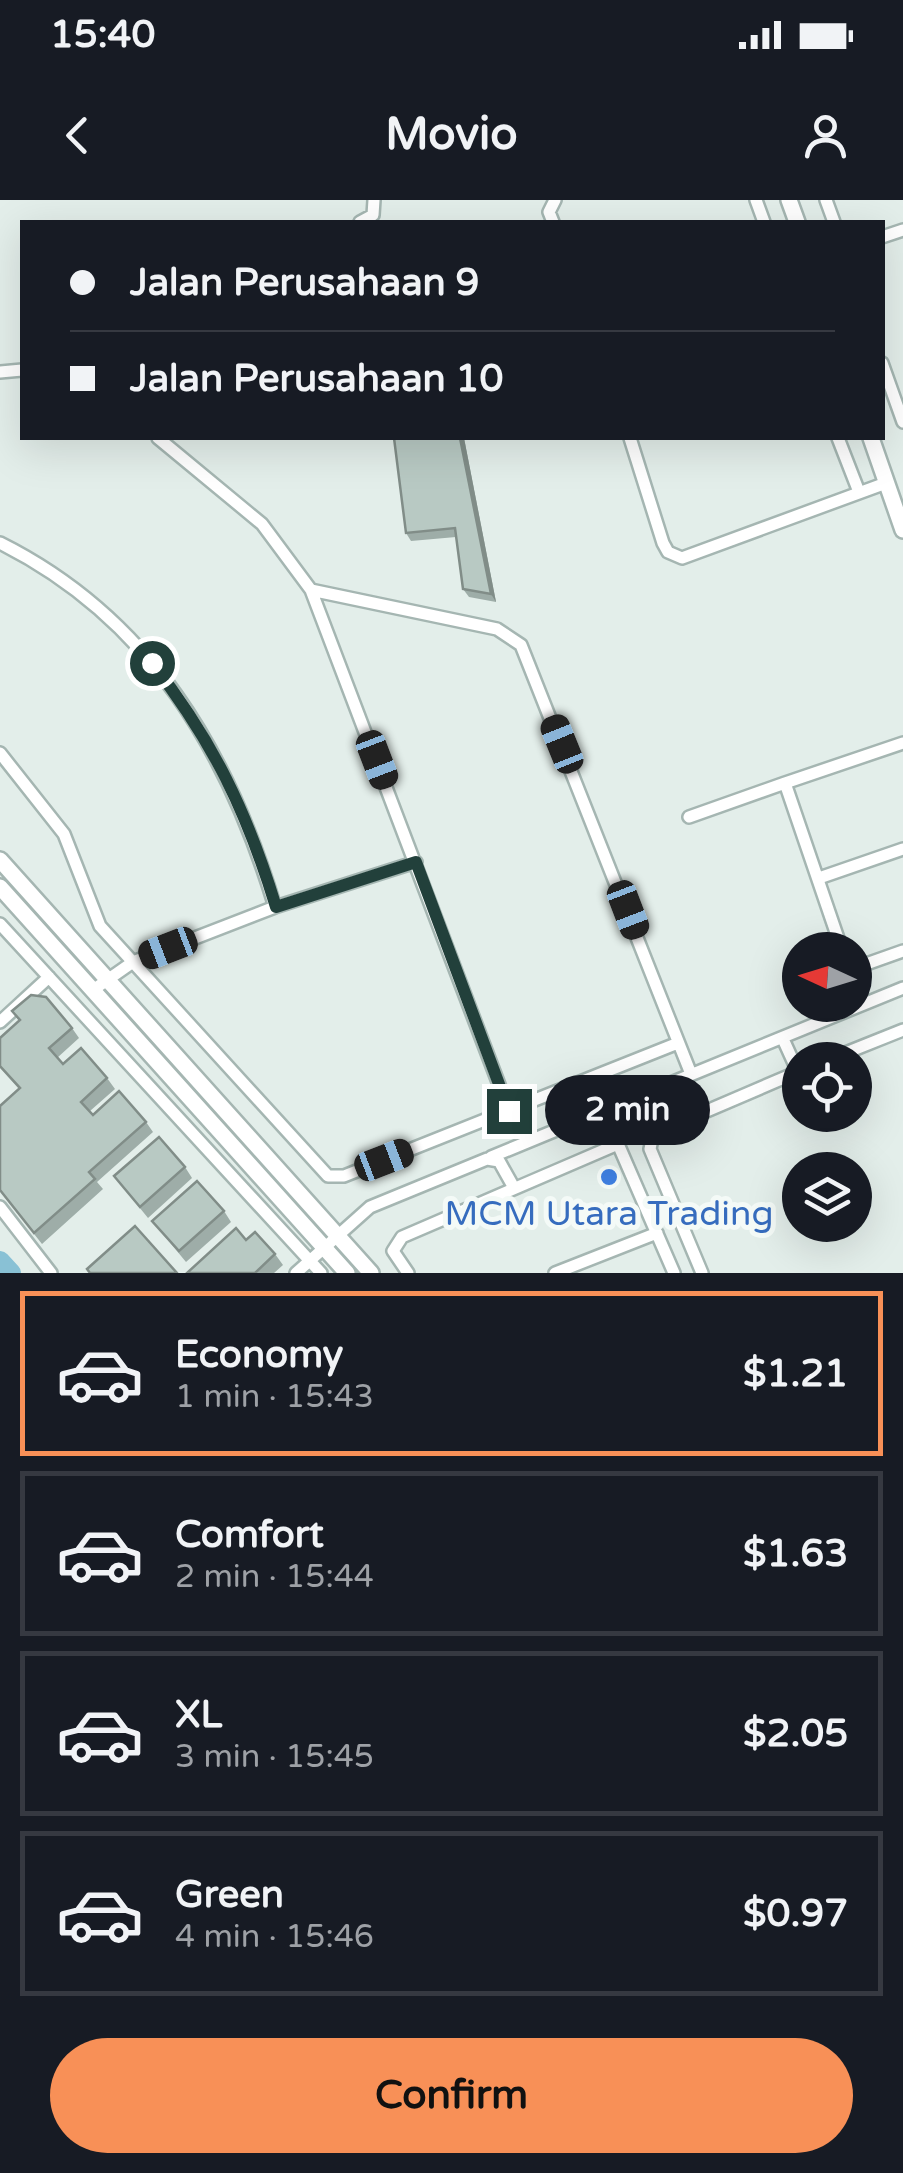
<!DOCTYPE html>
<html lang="en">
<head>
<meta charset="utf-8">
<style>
  :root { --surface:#171b24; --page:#242831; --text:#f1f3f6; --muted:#9ea1a6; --line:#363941; --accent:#f89057 }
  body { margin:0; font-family:"Varela Round",sans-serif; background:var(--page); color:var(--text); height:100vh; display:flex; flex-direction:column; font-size:38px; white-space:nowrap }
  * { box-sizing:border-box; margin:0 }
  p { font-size:32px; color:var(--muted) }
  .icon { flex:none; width:55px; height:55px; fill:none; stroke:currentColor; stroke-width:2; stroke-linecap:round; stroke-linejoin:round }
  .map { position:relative; height:1073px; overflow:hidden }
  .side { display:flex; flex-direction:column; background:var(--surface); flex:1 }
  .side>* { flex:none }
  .hud { position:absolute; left:20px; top:20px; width:865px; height:220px; border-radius:0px; box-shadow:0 10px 40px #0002; display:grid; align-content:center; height:220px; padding:0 50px; background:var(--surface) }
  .needle { width:65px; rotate:274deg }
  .fabs { position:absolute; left:782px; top:732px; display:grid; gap:20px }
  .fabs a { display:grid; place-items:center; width:90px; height:90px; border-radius:50%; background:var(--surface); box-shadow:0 10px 40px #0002; font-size:50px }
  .end { position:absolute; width:45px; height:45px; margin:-22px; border:12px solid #22403b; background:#fff; box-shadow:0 0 0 5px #fff }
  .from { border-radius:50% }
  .bubble { position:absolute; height:70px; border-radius:35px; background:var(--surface); box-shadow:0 10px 40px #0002; font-size:32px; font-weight:800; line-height:70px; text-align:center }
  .car { position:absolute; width:30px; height:60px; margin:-30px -15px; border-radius:12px; box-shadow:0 0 8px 2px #0007; background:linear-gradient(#222 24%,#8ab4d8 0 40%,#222 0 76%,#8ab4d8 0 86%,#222 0) }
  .hud b { display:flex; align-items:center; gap:35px; height:95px; font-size:38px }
  .hud b+b { border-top:2px solid var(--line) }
  .hud i { width:25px; height:25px; background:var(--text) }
  ul { padding:18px 0 0; list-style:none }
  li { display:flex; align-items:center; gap:30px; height:165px; margin:0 20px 15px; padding:0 30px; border:5px solid var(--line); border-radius:0px }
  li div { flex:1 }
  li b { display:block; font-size:38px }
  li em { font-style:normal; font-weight:800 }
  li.current { border-color:var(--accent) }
  li>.icon { width:90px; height:90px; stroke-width:1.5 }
  .primary-button { display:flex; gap:20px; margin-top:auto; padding:20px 50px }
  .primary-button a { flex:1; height:115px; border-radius:60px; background:var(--accent); color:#111; font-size:40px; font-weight:800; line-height:115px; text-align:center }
  .status { display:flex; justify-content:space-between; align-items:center; height:70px; padding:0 50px; background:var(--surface); direction:ltr }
  .status svg { height:28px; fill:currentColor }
  header { display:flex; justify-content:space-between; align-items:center; height:130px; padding:0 50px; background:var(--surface); font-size:45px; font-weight:800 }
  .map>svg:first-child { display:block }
</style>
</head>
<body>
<div class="status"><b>15:40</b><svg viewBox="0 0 49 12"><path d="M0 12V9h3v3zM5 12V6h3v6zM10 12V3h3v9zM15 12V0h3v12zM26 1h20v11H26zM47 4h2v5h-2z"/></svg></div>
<header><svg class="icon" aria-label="back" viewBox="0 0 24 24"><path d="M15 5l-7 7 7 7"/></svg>Movio<svg class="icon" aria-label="person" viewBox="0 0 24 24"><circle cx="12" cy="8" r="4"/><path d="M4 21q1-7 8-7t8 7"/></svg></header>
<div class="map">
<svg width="903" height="1073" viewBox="0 0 903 1073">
  <rect width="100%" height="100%" fill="#e3eeea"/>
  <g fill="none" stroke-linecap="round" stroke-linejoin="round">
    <path stroke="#89c1d5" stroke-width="20" d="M0,1061L11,1073"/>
    <defs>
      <path id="minor" d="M756,0L764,22
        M826,0L834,22
        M360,22L373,15L374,0
        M553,22L549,12L555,0
        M882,37L903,30
        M882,163L903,222
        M0,172L22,170
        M158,238L262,324L311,390L509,911
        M630,238L663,343L668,352L682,358L886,283
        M838,238L859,292
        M0,343C150,418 228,551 275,707
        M311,390L497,429L521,445L691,874
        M0,553L64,634L100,726L328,976H344L678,843
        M689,617L785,583
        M819,678L903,649
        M0,724L321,1073
        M842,750L785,583L903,543
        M855,768L903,751
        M93,790L133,762L275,707L416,662
        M0,822L49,777
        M783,839L798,872
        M828,860L903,830
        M491,957L617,905
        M0,1007L51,1073
        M296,1073L370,1007L487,959L499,961L513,986
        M408,1073L393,1051L402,1037L618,944
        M555,1073L657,1033
        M674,1073L618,944L612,923L617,905L903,788
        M702,1073L650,949L653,934L800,871"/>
      <path id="tertiary" d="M789,0L797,22
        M871,238L903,330
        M0,660L371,1073
        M0,687L347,1073"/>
    </defs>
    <use href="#minor" stroke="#a5b6b2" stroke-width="16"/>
    <use href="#tertiary" stroke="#a5b6b2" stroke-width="20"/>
    <use href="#minor" stroke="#fff" stroke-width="11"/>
    <use href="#tertiary" stroke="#fff" stroke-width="15"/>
  </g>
  <path fill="#9eada8" d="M464,238L496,402L469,397L463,389L456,337L411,341L406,333Z
    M12,811L72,828L79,838L57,858L63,864L107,878L115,889L90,911L93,915L146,922L153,932L97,982L103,989L42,1044L0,991V906L19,889L0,868V838L19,821Z
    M185,967L192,978L148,1018L114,976Z
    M224,1011L231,1022L186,1062L152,1021Z
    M246,1040L275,1054L283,1065L274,1073H187Z"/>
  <path fill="#818d88" d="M460,238H464L496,402L491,394Z"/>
  <path fill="#b8c9c3" stroke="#818d88" stroke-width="2.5" d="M394,238H460L491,394L463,389L455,328L406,333Z
    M31,795L46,797L72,828L49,848L63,864L81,848L107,878L81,902L93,915L119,891L146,922L89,972L95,979L34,1033L0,990V906L20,888L0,866V838L20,820L12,811Z
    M159,937L185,967L140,1007L114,976Z
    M197,981L224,1011L179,1051L152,1021Z
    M135,1026L177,1073H90L87,1069Z
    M236,1028L246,1040L255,1032L275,1054L255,1073H187Z"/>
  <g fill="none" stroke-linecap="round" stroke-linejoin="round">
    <path stroke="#22403b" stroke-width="12" d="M152,463C213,541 247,612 276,707L416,662L509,911"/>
  </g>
  <circle fill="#3f7fe0" stroke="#f4faf7" stroke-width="4" cx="609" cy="977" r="10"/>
  <g text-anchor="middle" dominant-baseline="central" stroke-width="10" stroke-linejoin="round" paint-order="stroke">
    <g font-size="35" fill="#366cbe" stroke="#f4faf7">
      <text x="609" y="1014">MCM Utara Trading</text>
    </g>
  </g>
</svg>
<div class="fabs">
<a><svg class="needle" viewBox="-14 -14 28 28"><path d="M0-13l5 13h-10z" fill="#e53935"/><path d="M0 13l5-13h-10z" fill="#9ea1a6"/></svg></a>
<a><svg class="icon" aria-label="locate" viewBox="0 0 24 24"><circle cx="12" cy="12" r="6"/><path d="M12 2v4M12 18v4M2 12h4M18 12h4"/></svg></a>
<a><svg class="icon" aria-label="layers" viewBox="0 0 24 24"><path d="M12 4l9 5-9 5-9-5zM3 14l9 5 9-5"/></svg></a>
</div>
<i class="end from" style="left:152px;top:463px"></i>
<i class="end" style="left:509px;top:911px"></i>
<div class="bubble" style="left:545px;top:875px;width:165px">2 min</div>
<i class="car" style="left:562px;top:544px;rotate:338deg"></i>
<i class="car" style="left:377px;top:560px;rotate:159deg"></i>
<i class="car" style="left:628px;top:710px;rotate:159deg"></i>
<i class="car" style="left:168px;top:748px;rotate:249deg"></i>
<i class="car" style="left:384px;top:960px;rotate:69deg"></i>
<div class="hud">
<b><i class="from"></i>Jalan Perusahaan 9</b>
<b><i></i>Jalan Perusahaan 10</b>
</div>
</div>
<section class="side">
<ul>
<li class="current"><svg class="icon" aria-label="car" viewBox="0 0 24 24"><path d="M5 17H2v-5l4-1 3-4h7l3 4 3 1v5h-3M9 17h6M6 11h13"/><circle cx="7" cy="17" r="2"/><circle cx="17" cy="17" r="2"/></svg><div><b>Economy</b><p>1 min · 15:43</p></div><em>$1.21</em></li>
<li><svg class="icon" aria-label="car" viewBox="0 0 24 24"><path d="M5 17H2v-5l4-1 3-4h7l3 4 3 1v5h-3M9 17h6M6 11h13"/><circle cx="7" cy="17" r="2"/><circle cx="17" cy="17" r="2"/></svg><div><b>Comfort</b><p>2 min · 15:44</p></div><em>$1.63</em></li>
<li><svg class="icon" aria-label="car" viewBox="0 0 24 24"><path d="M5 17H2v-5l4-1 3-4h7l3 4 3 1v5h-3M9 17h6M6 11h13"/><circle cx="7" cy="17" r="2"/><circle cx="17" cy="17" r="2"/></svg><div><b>XL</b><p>3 min · 15:45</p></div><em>$2.05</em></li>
<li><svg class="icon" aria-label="car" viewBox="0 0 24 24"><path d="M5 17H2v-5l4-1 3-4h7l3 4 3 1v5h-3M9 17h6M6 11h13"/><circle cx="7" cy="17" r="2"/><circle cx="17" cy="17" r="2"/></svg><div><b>Green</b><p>4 min · 15:46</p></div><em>$0.97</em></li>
</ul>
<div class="primary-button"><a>Confirm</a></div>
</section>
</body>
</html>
